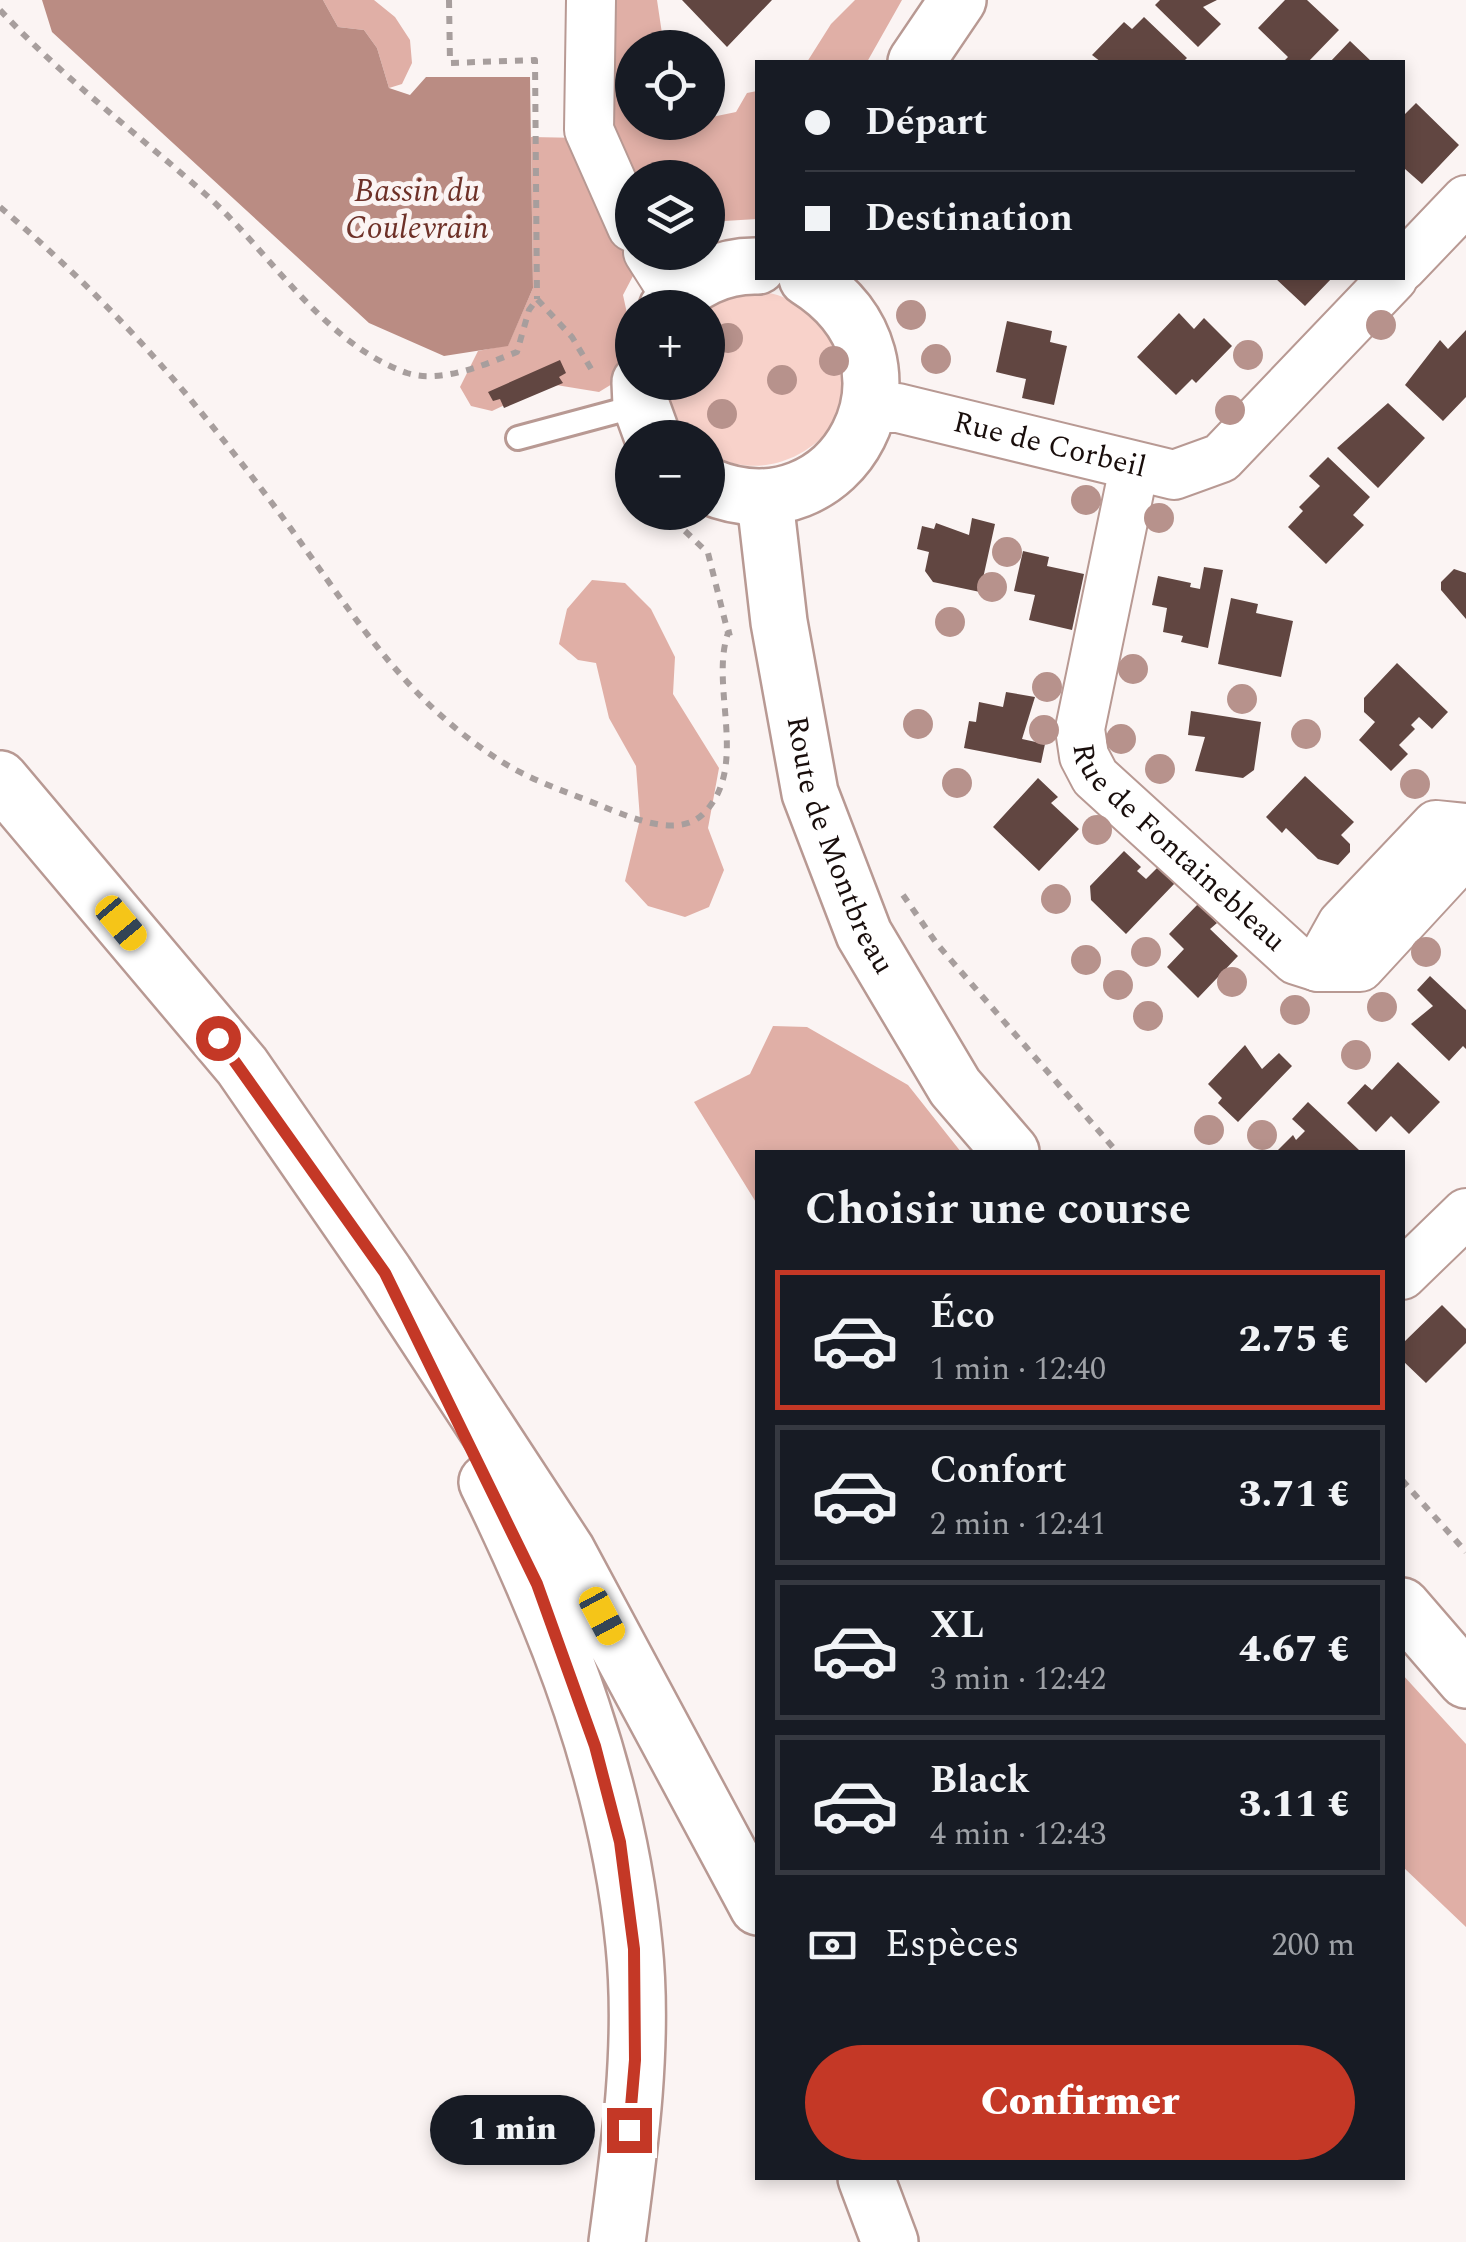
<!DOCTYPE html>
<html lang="fr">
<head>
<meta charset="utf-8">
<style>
  :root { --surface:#171b24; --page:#242831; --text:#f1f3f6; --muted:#9ea1a6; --line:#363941; --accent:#c43826 }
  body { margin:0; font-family:Spectral,serif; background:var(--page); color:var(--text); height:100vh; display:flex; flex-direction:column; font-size:38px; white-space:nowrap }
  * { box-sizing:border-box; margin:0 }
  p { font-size:32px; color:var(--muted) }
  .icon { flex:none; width:55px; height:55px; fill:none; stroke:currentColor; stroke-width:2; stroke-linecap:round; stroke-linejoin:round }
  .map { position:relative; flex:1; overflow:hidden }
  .sheet { position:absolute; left:755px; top:1150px; width:650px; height:1030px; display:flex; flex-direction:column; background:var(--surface); border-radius:0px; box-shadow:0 5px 15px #0003 }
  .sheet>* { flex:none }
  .banner { position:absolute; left:755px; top:60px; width:650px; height:220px; border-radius:0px; box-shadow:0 5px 15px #0003; display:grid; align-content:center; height:220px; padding:0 50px; background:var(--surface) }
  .buttons { position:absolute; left:615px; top:30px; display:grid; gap:20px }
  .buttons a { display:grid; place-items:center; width:110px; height:110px; border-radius:50%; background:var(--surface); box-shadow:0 5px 15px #0003; font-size:50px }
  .end { position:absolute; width:45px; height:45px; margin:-22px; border:12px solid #c43826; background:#fff; box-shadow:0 0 0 5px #fff }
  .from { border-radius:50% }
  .bubble { position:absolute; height:70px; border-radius:35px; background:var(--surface); box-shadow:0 5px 15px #0003; font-size:32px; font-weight:800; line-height:70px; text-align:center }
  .car { position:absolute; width:30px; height:60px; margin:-30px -15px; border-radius:12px; box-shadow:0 0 8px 2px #0007; background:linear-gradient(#f5c518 24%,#345 0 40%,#f5c518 0 76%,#345 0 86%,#f5c518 0) }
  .banner b { display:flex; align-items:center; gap:35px; height:95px; font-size:38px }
  .banner b+b { border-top:2px solid var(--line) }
  .banner i { width:25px; height:25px; background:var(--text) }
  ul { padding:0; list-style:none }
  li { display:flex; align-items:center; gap:30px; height:140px; margin:0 20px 15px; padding:0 30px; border:5px solid var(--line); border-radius:0px }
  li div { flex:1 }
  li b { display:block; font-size:38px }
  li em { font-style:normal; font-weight:800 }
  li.current { border-color:var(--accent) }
  li>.icon { width:90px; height:90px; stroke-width:1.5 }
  h2 { padding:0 50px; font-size:45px; line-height:120px }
  .pay { display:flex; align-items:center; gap:25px; height:110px; padding:0 50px; font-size:38px }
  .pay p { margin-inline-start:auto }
  .primary-button { display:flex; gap:20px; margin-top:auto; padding:20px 50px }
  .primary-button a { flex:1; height:115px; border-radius:60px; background:var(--accent); color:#fff; font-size:40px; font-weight:800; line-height:115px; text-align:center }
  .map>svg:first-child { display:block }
</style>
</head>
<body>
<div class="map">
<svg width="1466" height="2242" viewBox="0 0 1466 2242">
  <rect width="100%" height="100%" fill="#fbf4f3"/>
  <path fill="#f8d2ca" d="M742,291C776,291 794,297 817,322C824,329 834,337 838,345C879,421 777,498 708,452V438L690,437C677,421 668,404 668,383L708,382L705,307Z"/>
  <path fill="#e0afa6" d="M323,0H374L395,17L410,40L412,63L402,84L389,88L377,48L364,30L338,27Z
    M609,0H657L664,47L632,48V122H708V112L712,117L736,112L747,93L757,91V219L708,222V178H632L634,274L623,295L628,318L617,381L599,392L550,384L492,411L471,406L460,387L478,351L508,345L533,288L531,137L582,138Z
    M855,0H902L867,62H807L831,24Z
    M592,580L625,583L651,609L675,657L673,694L719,768L708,828L724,870L709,907L685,917L648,906L625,881L640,819L636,766L609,718L596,663L578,660L559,644L567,609Z
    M773,1026L807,1027L908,1085L961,1152H758L757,1204L694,1102L750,1074Z
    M1402,1674L1466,1744V1927L1403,1867Z"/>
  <path fill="#ba8c83" d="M42,0H323L338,27L364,30L377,48L389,88L410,95L426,77H530L533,288L508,346L444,356L369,323L52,32Z"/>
  <path fill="#614641" d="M682,0H772L727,47Z
    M1160,0H1217L1203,7L1221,24L1198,47L1155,5Z
    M1285,0H1307L1339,30L1308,62H1283L1288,57L1258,28Z
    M1144,17L1187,58L1183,62H1101L1092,55L1124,22L1132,29Z
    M1350,41L1372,62H1330Z
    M1416,103L1459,145L1422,184L1405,169L1402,172V117Z
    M1275,278H1332L1305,306Z
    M1179,313L1194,329L1204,318L1232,346L1196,383L1192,379L1176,395L1137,357Z
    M1007,321L1052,331L1050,342L1067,346L1054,405L1022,398L1026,379L996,372Z
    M1466,330V397L1443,421L1405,385L1440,340L1448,349Z
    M560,360L566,373L559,377L563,383L504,408L500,399L493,401L488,392Z
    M1388,403L1425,438L1378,488L1337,448Z
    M1328,457L1370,497L1353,515L1364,525L1326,564L1288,527L1303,511L1299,507L1320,486L1309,476Z
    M972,518L995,524L980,592L933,582L925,571L929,552L917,549L922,526L934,529L936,523L969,535Z
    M1023,551L1049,557L1047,566L1084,574L1072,630L1029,620L1035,595L1014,591Z
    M1204,567L1223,570L1208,648L1181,642L1183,636L1163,632L1167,608L1152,605L1158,576L1191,583L1190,587L1200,589Z
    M1454,569L1466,573V619L1441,590V582Z
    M1231,598L1258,604L1256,613L1293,621L1281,677L1218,664Z
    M1397,663L1448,712L1432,729L1419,717L1411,725L1415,729L1399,745L1408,754L1391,771L1359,740L1375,722L1364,712V698Z
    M1006,692L1035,697L1022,739L1045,744L1041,763L964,748L969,721L976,722L979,702L1003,707Z
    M1191,711L1261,722L1254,770L1243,778L1195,771L1205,737L1188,735Z
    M1305,776L1354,822L1341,835L1350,844V852L1338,865L1318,859L1286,828L1282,833L1266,817Z
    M1038,778L1058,797L1051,803L1079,829L1039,871L993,827Z
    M1124,851L1141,867L1137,871L1146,879L1158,867L1175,883L1126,934L1091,900L1090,886Z
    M1198,904L1217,923L1210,929L1238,956L1198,998L1167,967L1184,949L1169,934Z
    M1430,976L1466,1010V1049L1463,1046L1449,1061L1411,1024L1433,1006L1417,990Z
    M1245,1045L1262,1069L1279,1053L1292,1066L1238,1122L1218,1103L1222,1098L1208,1084Z
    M1398,1062L1440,1102L1409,1134L1391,1116L1376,1132L1347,1103L1365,1084L1372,1090Z
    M1308,1102L1359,1150L1357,1152H1276L1293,1135L1296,1140L1305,1131L1292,1119Z
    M1442,1305L1466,1329V1343L1426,1383L1402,1360V1344Z"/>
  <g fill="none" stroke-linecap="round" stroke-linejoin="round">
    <defs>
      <path id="service" d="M518,438L641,405"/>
      <g id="minor">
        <path d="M591,0L589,130L632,227"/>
        <path d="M648,252L676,296"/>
        <path d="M1402,267L1466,200"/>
        <path id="s1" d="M869,408H898L1174,475L1221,458L1393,278"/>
        <path id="s2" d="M1134,468L1080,729L1084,756L1095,777L1296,960L1318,967H1360L1466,852"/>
        <path d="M1318,967L1342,924L1436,825L1466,828"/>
        <path d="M1402,1275L1466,1213"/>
      </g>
      <g id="tertiary">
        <path d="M916,62L958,0"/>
        <path d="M667,308C689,281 722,265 758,266"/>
        <path d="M640,382L641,405L653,438"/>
        <path d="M708,486C843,543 941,362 807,278"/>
        <path id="s3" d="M760,498L767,518L779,622L810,793L864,934L955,1087L1011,1152"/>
        <path d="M1402,1606L1466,1680"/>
      </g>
      <path id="primary" d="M0,779L242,1066L385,1273L567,1551L758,1907
        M487,1482C559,1629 618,1782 634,1945C644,2042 630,2146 617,2242
        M866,2178L890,2242"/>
    </defs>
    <use href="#service" stroke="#b89993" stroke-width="28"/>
    <use href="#minor" stroke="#b89993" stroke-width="52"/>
    <use href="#tertiary" stroke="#b89993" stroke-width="60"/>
    <use href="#primary" stroke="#b89993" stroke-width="60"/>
    <path stroke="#a79e9d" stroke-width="6" stroke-dasharray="8 8" stroke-linecap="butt" d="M449,0L450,63L535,60L537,299
      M0,10C63,78 135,132 204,193C269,250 322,343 407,373C441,384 486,364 517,352L529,310L537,299L572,337L593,372
      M0,207C67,264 129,326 186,394C227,444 269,497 306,550C364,631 412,704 499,760C531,781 573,794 609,809C635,819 678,837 702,815C751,769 709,688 728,633L736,631
      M660,512L675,523
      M685,531L708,553L728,633
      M903,895L937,944L1117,1152
      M1402,1480L1466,1552"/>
    <use href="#service" stroke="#fff" stroke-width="22"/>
    <use href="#minor" stroke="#fff" stroke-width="48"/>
    <use href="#tertiary" stroke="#fff" stroke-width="55"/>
    <use href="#primary" stroke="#fff" stroke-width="55"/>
  </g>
  <g fill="#b7928c">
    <circle cx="911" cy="315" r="15"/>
    <circle cx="1381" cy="325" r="15"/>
    <circle cx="728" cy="338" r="15"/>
    <circle cx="1248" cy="355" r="15"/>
    <circle cx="936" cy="359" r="15"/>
    <circle cx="834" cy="361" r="15"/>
    <circle cx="782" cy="380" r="15"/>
    <circle cx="1230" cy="410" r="15"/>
    <circle cx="722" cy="414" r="15"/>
    <circle cx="1086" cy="500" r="15"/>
    <circle cx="1159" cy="518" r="15"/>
    <circle cx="1007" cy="552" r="15"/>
    <circle cx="992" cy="587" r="15"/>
    <circle cx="950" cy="622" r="15"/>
    <circle cx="1133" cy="669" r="15"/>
    <circle cx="1047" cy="687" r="15"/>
    <circle cx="1242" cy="699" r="15"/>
    <circle cx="918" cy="724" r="15"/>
    <circle cx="1044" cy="730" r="15"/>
    <circle cx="1306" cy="734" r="15"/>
    <circle cx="1121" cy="739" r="15"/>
    <circle cx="1160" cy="769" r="15"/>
    <circle cx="957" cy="783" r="15"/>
    <circle cx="1415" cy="784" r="15"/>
    <circle cx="1097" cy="830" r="15"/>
    <circle cx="1056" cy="899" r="15"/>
    <circle cx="1146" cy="952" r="15"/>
    <circle cx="1426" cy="952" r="15"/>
    <circle cx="1086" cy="960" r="15"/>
    <circle cx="1232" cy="982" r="15"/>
    <circle cx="1118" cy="985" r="15"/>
    <circle cx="1382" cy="1007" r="15"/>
    <circle cx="1295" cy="1010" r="15"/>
    <circle cx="1148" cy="1016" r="15"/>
    <circle cx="1356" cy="1055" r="15"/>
    <circle cx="1209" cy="1130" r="15"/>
    <circle cx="1262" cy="1135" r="15"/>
  </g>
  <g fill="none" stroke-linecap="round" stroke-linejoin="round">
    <path stroke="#c43826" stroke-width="12" d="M218,1038L385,1273L537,1584L595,1746L620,1842L634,1949L635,2060L629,2130"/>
  </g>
  <g text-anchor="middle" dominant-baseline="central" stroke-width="10" stroke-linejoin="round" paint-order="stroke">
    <g font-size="30" fill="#190e0c" stroke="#fbf4f3">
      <text stroke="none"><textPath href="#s1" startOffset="185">Rue de Corbeil</textPath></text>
      <text stroke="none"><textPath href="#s3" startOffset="358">Route de Montbreau</textPath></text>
      <text stroke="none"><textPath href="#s2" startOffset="425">Rue de Fontainebleau</textPath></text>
    </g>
    <g font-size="32" font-style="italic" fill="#6e3128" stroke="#fbf4f3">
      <text x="417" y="191">Bassin du<tspan x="417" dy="37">Coulevrain</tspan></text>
    </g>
  </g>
</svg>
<div class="buttons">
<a><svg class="icon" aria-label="locate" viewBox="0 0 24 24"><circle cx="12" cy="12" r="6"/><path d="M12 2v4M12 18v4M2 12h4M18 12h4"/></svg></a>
<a><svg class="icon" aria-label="layers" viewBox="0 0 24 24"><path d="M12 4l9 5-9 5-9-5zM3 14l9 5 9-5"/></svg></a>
<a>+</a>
<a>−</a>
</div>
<i class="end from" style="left:218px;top:1038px"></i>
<i class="end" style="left:629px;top:2130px"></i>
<div class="bubble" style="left:430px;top:2095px;width:165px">1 min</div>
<i class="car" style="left:121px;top:923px;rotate:140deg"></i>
<i class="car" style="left:602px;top:1616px;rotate:152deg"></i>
<div class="banner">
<b><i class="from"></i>Départ</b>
<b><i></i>Destination</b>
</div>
<section class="sheet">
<h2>Choisir une course</h2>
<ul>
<li class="current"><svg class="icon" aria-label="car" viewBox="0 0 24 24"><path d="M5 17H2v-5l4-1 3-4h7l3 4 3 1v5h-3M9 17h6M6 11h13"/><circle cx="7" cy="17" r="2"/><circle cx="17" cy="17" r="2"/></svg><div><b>Éco</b><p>1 min · 12:40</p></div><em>2.75 €</em></li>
<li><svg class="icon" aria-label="car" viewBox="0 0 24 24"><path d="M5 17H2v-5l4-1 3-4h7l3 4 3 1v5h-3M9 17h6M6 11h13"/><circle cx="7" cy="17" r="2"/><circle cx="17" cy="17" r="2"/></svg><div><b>Confort</b><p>2 min · 12:41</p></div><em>3.71 €</em></li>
<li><svg class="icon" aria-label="car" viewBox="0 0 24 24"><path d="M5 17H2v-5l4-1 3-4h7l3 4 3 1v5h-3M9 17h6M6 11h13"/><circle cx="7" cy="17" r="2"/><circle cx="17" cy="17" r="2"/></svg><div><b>XL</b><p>3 min · 12:42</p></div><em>4.67 €</em></li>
<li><svg class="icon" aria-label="car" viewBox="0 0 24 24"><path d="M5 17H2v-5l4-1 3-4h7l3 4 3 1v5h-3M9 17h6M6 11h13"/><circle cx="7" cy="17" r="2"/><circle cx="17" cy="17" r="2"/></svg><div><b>Black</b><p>4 min · 12:43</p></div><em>3.11 €</em></li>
</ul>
<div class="pay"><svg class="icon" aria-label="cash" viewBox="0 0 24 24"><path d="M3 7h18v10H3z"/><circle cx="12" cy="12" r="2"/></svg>Espèces<p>200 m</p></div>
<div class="primary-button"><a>Confirmer</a></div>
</section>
</div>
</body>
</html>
